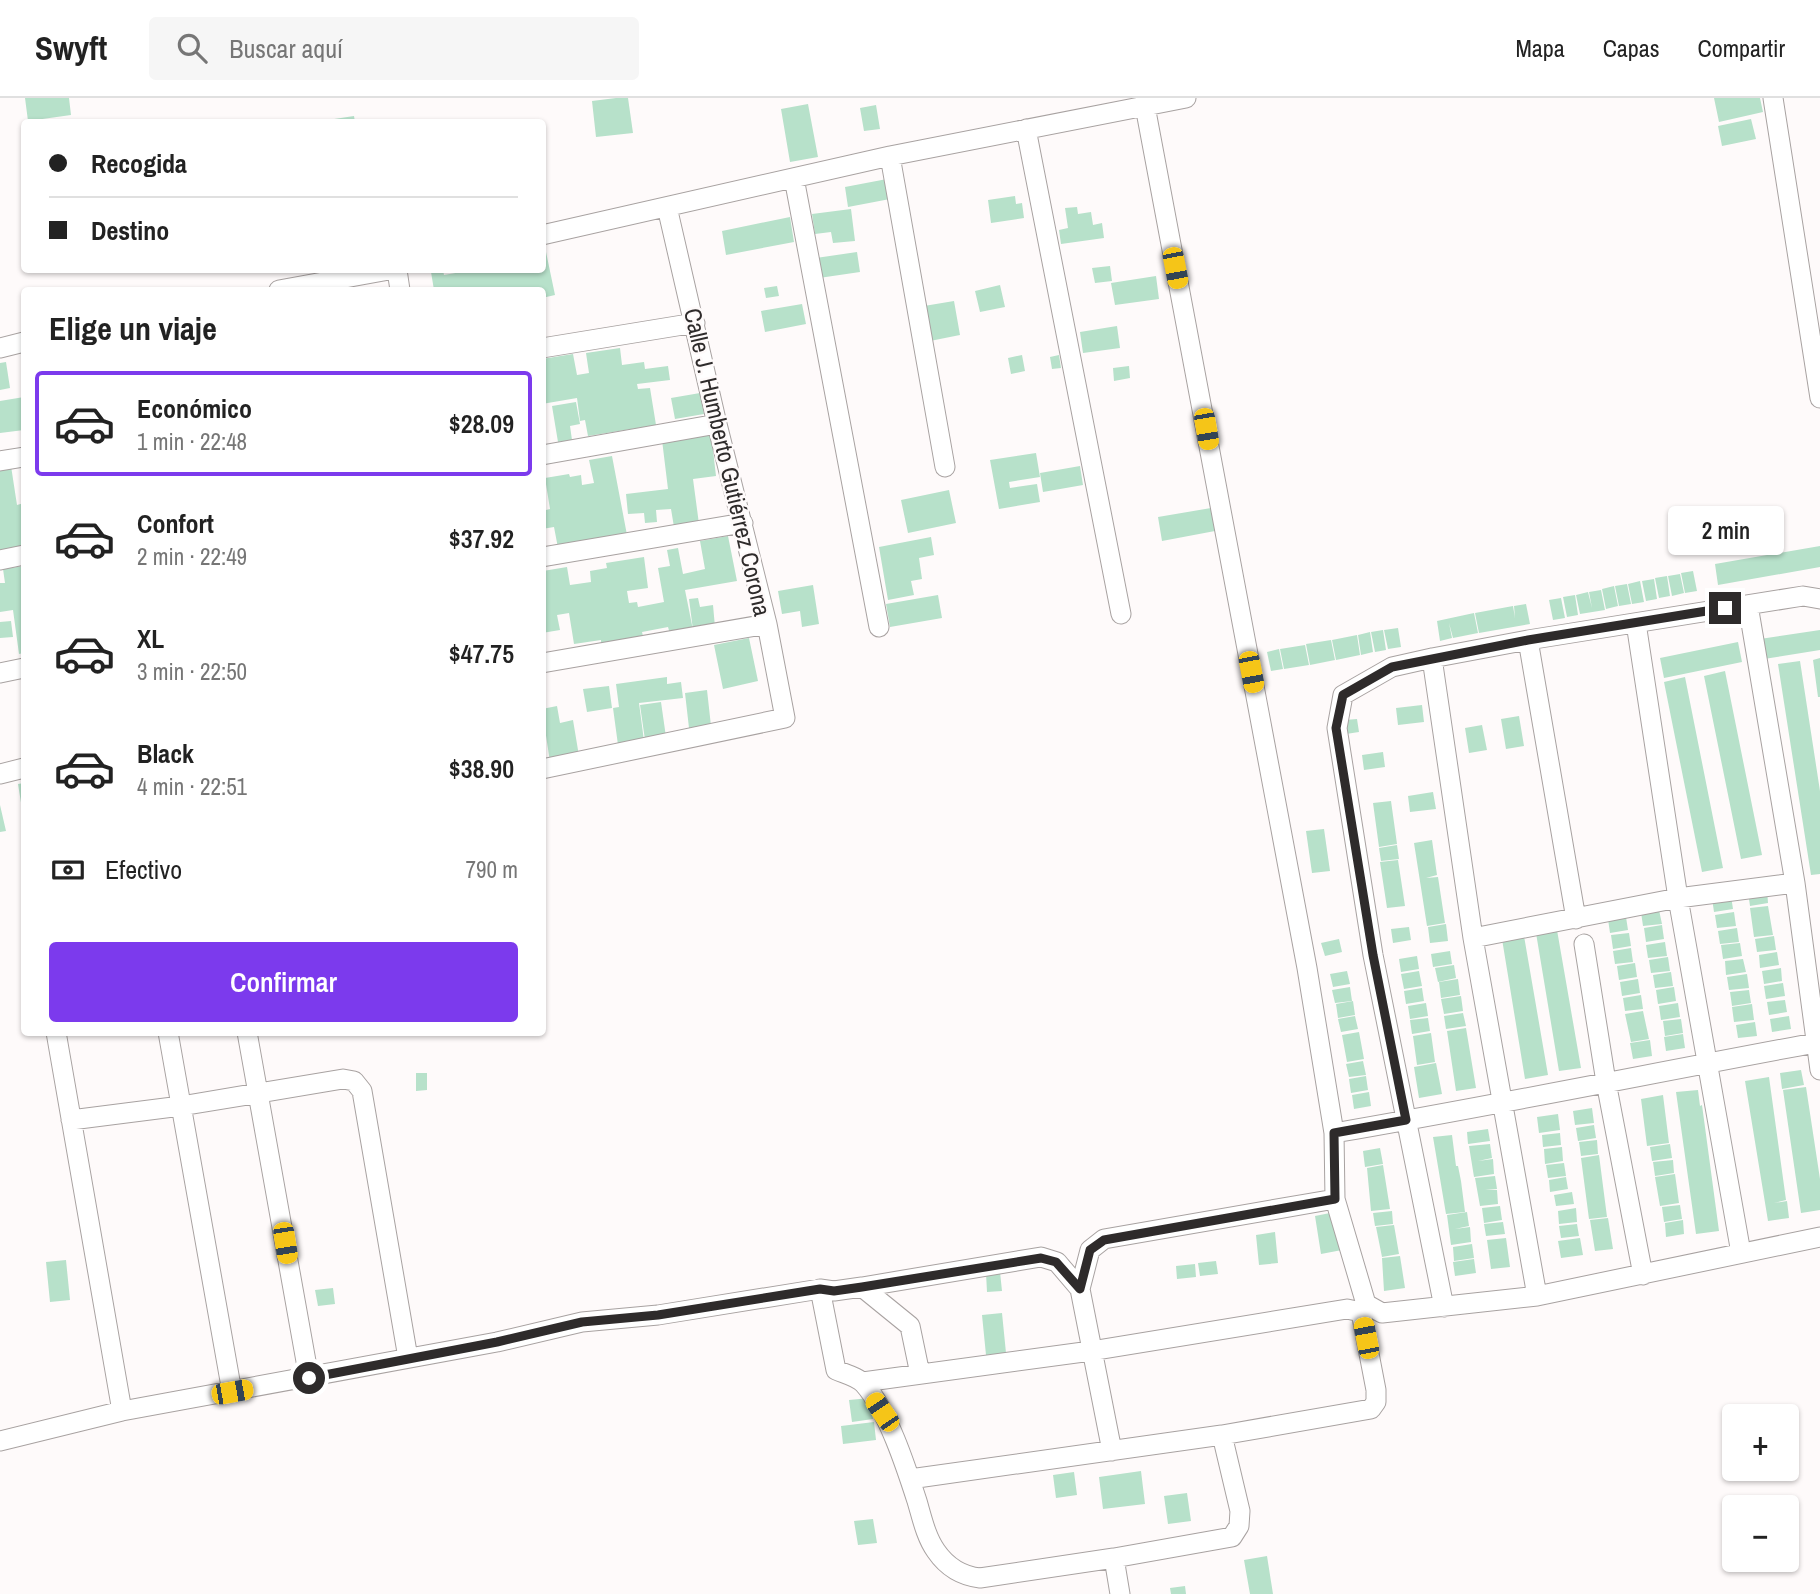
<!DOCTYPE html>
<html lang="es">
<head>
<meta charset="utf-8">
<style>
  :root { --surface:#fff; --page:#f6f6f6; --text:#222; --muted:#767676; --line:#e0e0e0; --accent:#7c3aed }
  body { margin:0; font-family:"Archivo Narrow",sans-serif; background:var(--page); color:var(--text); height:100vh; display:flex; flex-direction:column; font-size:26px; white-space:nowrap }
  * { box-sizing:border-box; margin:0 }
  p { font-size:23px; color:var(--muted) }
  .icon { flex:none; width:38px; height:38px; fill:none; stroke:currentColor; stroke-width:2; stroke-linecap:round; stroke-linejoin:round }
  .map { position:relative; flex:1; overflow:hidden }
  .sheet { position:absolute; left:21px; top:189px; width:525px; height:749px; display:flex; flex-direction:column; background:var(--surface); border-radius:7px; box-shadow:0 2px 5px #0004 }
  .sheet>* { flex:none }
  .hud { position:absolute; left:21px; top:21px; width:525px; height:154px; border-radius:7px; box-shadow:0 2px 5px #0004; display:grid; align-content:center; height:154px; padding:0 28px; background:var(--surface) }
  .fabs { position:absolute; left:1722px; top:1306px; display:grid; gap:14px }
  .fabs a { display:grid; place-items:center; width:77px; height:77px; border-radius:7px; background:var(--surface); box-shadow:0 2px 5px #0004; font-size:35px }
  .end { position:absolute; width:32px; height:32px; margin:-16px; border:9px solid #2e2b2b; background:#fff; box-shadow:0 0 0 4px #fff }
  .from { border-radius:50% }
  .bubble { position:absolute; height:49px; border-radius:7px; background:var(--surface); box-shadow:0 2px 5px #0004; font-size:23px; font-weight:600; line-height:49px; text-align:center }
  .car { position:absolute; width:21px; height:42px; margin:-21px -10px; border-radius:9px; box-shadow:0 0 5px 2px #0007; background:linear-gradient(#f5c518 24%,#345 0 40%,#f5c518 0 76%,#345 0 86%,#f5c518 0) }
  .hud b { display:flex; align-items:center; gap:24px; height:66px; font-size:26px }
  .hud b+b { border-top:2px solid var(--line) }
  .hud i { width:18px; height:18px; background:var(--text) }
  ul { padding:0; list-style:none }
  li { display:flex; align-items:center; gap:21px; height:105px; margin:0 14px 10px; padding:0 14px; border:4px solid transparent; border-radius:7px }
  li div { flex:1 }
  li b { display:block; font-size:26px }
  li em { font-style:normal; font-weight:600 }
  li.current { border-color:var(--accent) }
  li>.icon { width:63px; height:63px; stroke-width:1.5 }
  h2 { padding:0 28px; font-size:32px; line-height:84px }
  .pay { display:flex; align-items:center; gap:18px; height:77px; padding:0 28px; font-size:26px }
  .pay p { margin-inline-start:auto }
  .button { display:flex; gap:14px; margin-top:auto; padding:14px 28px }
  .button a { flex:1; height:80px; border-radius:7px; background:var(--accent); color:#fff; font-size:28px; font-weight:600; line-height:80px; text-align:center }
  header { display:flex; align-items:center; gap:42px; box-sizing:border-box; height:98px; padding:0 35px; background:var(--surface); border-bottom:2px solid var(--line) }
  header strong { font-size:33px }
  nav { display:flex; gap:38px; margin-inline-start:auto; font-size:24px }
  .search { width:490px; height:63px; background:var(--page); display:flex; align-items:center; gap:18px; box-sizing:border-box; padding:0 24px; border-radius:7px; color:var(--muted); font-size:26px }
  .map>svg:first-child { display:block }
</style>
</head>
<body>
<header>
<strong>Swyft</strong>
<div class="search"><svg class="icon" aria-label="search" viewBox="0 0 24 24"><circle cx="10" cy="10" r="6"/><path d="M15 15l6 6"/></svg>Buscar aquí</div>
<nav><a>Mapa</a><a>Capas</a><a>Compartir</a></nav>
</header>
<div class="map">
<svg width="1820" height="1496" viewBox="0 0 1820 1496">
  <rect width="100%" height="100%" fill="#fefafa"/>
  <path fill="#b7e1ca" d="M25,0H69L71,17L28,23Z
    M616,0H628L633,35L596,39L592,3Z
    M1714,0H1760L1763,14L1719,24Z
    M808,6L818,59L790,64L781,11Z
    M876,7L880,31L864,33L860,10Z
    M354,18L355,24H321V23Z
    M1751,21L1756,41L1722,48L1718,28Z
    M887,81L890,101L848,109L845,89Z
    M1015,98L1016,106L1022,105L1024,120L991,125L988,102Z
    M1077,109L1078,116L1091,114L1093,127L1102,125L1104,140L1061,146L1059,132L1068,130L1065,110Z
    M851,111L855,143L833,145L831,134L815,136L812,116Z
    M790,119L794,144L726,157L722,133Z
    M546,154L555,197L542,200V192H434L431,174L443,172L444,177L461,174L460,172H542V155Z
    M857,154L860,174L819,180L816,160Z
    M1110,168L1112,183L1095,185L1092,170Z
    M1156,178L1159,201L1115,207L1111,185Z
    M1000,187L1005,209L980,214L975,193Z
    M777,188L779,198L766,200L764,190Z
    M954,203L960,237L930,243L924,208Z
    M802,206L806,226L765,234L761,213Z
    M1117,228L1120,250L1083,255L1080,234Z
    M620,250L622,267L644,264L645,271L668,268L670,282L637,286L638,291L650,290L656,327L588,338L585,322L580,323L577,300L542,306V261L573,256L577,277L589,275L586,255Z
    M1022,257L1025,273L1011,276L1008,260Z
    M1059,257L1061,270L1052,271L1050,259Z
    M6,264L10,290L0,292V265Z
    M1129,268L1130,280L1114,283L1113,270Z
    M700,295L704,316L675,321L671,300Z
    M24,299V332L0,335V303Z
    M576,304L580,326L570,328L572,342L558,344L552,308Z
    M711,335L716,378L693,381L699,426L674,429L671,411L656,412L657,424L645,425L644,415L628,416L626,396L668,391L662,342Z
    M1036,355L1040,379L1009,384L1010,390L1037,386L1040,404L999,411L990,362Z
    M612,358L627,437L558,450L554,429L542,431V413L550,411L545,380L569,376L570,379L581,377L582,387L594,385L589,362Z
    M11,368L17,407L24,405V449L0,453V370Z
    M1080,368L1083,387L1043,394L1040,375Z
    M949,392L956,425L908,435L901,402Z
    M1211,410L1215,433L1162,443L1158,419Z
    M728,438L737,483L685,492L693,532L670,536L668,529L642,534L643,538L601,546V542L574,546L569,515L557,517L560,532L542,535L543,473L567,469L570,487L591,484L590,473L607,470L606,465L644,459L648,490L627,493L629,505L637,504L638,509L664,504L658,470L670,468L667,452L678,450L683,476L705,471L700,443Z
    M931,439L934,457L919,460L922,481L911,483L914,497L888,502L879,449Z
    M1820,448V469L1718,487L1715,466Z
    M24,468V555L19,556L13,512L0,514V485H5L3,471Z
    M1693,473L1697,493L1685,495L1681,475Z
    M1680,476L1684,495L1672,498L1668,478Z
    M1667,478L1670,498L1659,500L1655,480Z
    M1654,481L1657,501L1646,503L1642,483Z
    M1640,483L1644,504L1632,506L1628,486Z
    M1627,486L1631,506L1619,508L1615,488Z
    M813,487L819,526L802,529L800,513L782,516L778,493Z
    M1614,488L1618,508L1606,511L1602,491Z
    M1601,492L1605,512L1580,516L1576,497L1588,494L1592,510L1589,494Z
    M938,497L942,520L890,529L886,506Z
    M1575,497L1578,517L1567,519L1563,499Z
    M698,500L700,509L713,507L715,529L693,532L689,501Z
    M1561,500L1565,520L1553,522L1549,502Z
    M1526,506L1530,526L1479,535L1475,515L1513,508L1515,520L1514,508Z
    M1474,515L1478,535L1453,540L1449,525L1452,540L1440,543L1437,523Z
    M11,523L13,539L0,540V524Z
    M1398,530L1401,549L1388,551L1384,532Z
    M1383,532L1386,552L1375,554L1371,534Z
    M1820,532V552L1764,561L1760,541Z
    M1370,534L1373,554L1361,557L1358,537Z
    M1357,537L1360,557L1336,562L1332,542Z
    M749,540L758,583L723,591L714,547Z
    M1331,542L1335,562L1310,567L1306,546Z
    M1738,544L1742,564L1664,580L1660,560Z
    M1305,547L1309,567L1284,571L1280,551Z
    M1279,551L1283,571L1271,573L1267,554Z
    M1820,560V599H1818L1813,562Z
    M1800,563L1820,693V776L1811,777L1778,566Z
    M1725,573L1762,757L1741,761L1704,578Z
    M667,579V586L681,584L683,600L639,605L644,643L618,647L613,610L619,609L616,586Z
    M1685,579L1723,770L1702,774L1664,584Z
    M609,588L612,610L587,614L583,591Z
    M707,592L711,628L689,630L685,595Z
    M661,604L666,639L645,642L640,607Z
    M1422,607L1424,624L1398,627L1396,610Z
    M557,608L560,625L573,622L579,658L550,664L542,611Z
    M1519,618L1524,648L1506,651L1501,621Z
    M1357,621L1359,634L1346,636L1345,622Z
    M1482,627L1487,652L1469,655L1465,630Z
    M1383,654L1385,669L1364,672L1362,657Z
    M24,685V717H23L18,686Z
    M1433,694L1436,711L1410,714L1408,698Z
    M1391,703L1397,746L1379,749L1373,705Z
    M0,707L6,733L0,734Z
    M1324,731L1330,773L1312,775L1306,733Z
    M1432,742L1437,777L1426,780L1438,779L1445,825L1427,828L1414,745Z
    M1397,747L1399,761L1381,763L1379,750Z
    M1398,762L1405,808L1387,810L1380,764Z
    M1767,791L1768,805L1750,808L1748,794Z
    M1731,798L1733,811L1714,814L1712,800Z
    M1768,808L1773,837L1754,839L1750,810Z
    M1659,812L1662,826L1643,828L1641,814Z
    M1734,814L1736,828L1717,830L1715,817Z
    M1626,819L1628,832L1610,835L1608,821Z
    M1446,826L1448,843L1430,845L1428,829Z
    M1662,827L1664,841L1646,844L1644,830Z
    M1409,829L1411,842L1393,845L1391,831Z
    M1737,830L1739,844L1720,846L1718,833Z
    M1557,832L1581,970L1559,973L1536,835Z
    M1629,835L1631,848L1613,851L1611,837Z
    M1524,838L1548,977L1525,981L1502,841Z
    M1774,838L1776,852L1757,854L1755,841Z
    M1339,841L1342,854L1325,858L1321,845Z
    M1665,844L1667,858L1648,860L1646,847Z
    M1740,845L1742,858L1723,861L1721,847Z
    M1631,850L1633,864L1615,866L1613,853Z
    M1450,853L1452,866L1433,869L1431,856Z
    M1777,854L1779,867L1760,870L1759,857Z
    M1417,858L1419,871L1401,874L1399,861Z
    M1668,859L1670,873L1651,875L1649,862Z
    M1743,861L1746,874L1726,877L1725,863Z
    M1635,865L1637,879L1619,882L1617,868Z
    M1454,867L1456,880L1438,884L1435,870Z
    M1781,870L1782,883L1764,886L1762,873Z
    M1347,873L1350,886L1333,889L1330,876Z
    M1419,873L1422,888L1404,891L1401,876Z
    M1671,874L1673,888L1655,890L1653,877Z
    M1747,876L1749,890L1729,892L1727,879Z
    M1458,881L1460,897L1441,900L1439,884Z
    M1638,881L1640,895L1622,898L1620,884Z
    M1783,885L1785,898L1766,901L1764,888Z
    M1350,889L1352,903L1335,905L1332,892Z
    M1674,889L1676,903L1658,906L1656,892Z
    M1422,890L1424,903L1406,906L1404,893Z
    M1749,892L1751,905L1732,908L1730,894Z
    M1641,897L1643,911L1625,913L1623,900Z
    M1461,898L1463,913L1444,916L1441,901Z
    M1785,902L1787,914L1769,917L1767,904Z
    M1353,903L1355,917L1338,920L1336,906Z
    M1426,905L1428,918L1410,921L1408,908Z
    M1678,905L1680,919L1661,922L1659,908Z
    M1752,906L1754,922L1734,924L1732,909Z
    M1643,913L1649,941L1631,944L1625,916Z
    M1463,915L1466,928L1446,931L1444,918Z
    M1355,918L1358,931L1341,934L1338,921Z
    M1789,918L1791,931L1772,934L1770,921Z
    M1428,920L1430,933L1412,936L1410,922Z
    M1681,921L1683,935L1665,938L1663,923Z
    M1755,924L1757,938L1738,940L1736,927Z
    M1466,930L1476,990L1456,993L1447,933Z
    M1359,934L1364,961L1347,964L1342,937Z
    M1431,935L1435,964L1417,967L1413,938Z
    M1683,936L1685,950L1666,953L1664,939Z
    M1650,942L1652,958L1633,961L1630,945Z
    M1363,963L1366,977L1349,979L1346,966Z
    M1436,965L1442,996L1419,1000L1414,969Z
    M1801,972L1804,987L1782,991L1780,975Z
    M416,975H427V992L416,993Z
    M1366,978L1368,992L1351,995L1349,981Z
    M1769,979L1786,1102L1774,1105L1787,1103L1789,1120L1768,1123L1745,983Z
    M1806,989L1820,1081V1112L1801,1115L1783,992Z
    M1698,992L1700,1008L1702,1007L1719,1133L1696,1136L1676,994Z
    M1369,994L1371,1008L1354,1011L1352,997Z
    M1663,997L1669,1045L1647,1048L1641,1001Z
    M1592,1010L1594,1025L1575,1027L1573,1013Z
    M1558,1016L1560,1032L1539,1035L1537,1019Z
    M1594,1027L1596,1040L1578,1043L1576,1030Z
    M1488,1031L1490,1043L1468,1046L1467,1034Z
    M1560,1035L1561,1047L1543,1049L1542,1037Z
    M1452,1037L1456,1068H1458L1461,1083L1465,1114L1446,1116L1433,1039Z
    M1597,1042L1598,1056L1581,1058L1579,1044Z
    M1490,1046L1492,1060L1478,1063L1493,1061L1494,1076L1474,1079L1469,1048Z
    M1670,1046L1672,1060L1652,1063L1650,1049Z
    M1562,1049L1563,1063L1545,1066L1544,1051Z
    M1380,1050L1383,1066L1365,1069L1363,1053Z
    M1599,1057L1607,1119L1589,1121L1581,1060Z
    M1673,1062L1674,1075L1655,1078L1653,1064Z
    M1564,1065L1566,1078L1548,1080L1546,1067Z
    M1383,1067L1390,1111L1371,1113L1367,1070Z
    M1675,1076L1679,1105L1660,1108L1655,1079Z
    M1495,1078L1497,1091L1485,1092H1497L1498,1106L1480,1108L1475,1080Z
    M1566,1079L1568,1091L1550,1094L1549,1082Z
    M1572,1094L1574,1106L1556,1108L1554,1097Z
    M1680,1107L1682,1121L1664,1124L1662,1109Z
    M1500,1108L1502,1122L1484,1125L1482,1110Z
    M1576,1110L1577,1124L1559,1126L1558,1113Z
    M1392,1113L1393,1126L1375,1128L1373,1115Z
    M1335,1114L1342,1152L1321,1156L1315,1118Z
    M1467,1114L1469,1128L1455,1131L1470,1129L1471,1144L1451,1147L1447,1117Z
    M1608,1120L1613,1151L1595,1153L1590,1122Z
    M1683,1122L1684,1136L1666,1139L1665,1125Z
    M1503,1124L1505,1136L1486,1138L1484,1126Z
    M1577,1126L1579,1138L1561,1140L1559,1128Z
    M1394,1127L1399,1156L1382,1159L1376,1129Z
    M1275,1134L1278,1165L1259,1167L1256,1137Z
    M1506,1140L1510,1169L1491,1171L1487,1142Z
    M1580,1140L1583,1157L1561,1160L1558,1143Z
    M1472,1146L1474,1160L1454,1163L1453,1149Z
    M1400,1158L1405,1190L1384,1193L1382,1160Z
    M1474,1161L1476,1175L1455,1178L1453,1164Z
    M66,1162L70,1202L50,1204L46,1164Z
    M1216,1163L1218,1176L1200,1178L1198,1165Z
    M1195,1166L1196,1179L1177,1181L1176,1168Z
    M1000,1174L1002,1193L987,1194L986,1175Z
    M333,1190L335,1206L318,1208L315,1192Z
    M1002,1215L1006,1255L986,1257L982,1217Z
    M870,1300L873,1321L852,1324L849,1302Z
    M874,1324L876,1342L843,1346L841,1328Z
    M1141,1373L1145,1406L1103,1411L1099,1379Z
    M1074,1374L1077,1397L1056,1400L1053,1377Z
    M1187,1395L1191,1423L1168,1426L1164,1398Z
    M873,1421L877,1445L858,1447L854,1423Z
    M1267,1458L1273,1496H1250L1244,1462Z
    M1185,1488L1186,1496H1171L1170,1490Z"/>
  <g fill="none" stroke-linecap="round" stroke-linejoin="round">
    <defs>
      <path id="minor" d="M1773,0L1820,300
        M1145,8L1307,870L1334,1035L1335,1101L1366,1206L1382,1215L1537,1198L1820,1139
        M1026,31L1121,516
        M890,58L945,369
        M794,80L879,529
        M542,137L890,58L1186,0
        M397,172L400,192
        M279,192L389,172
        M0,250L24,244
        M542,250L695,225
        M542,357L717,326
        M0,363L24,359
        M542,459L743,425
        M0,462L24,457
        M1748,507L1795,785L1820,972
        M1636,525L1678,800L1741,1155
        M1528,542L1576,821
        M1432,560L1473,840L1537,1198
        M542,565L767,526
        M0,575L24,570
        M542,671L785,620L767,526L717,326L667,109
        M0,676L24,670
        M1473,840L1678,800L1795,785
        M1584,846L1606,984L1643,1177
        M56,934L122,1313
        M168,934L232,1294
        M247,934L309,1280
        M71,1022L181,1008L343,981L354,983L362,993L408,1260
        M1334,1035C1497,1007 1658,974 1820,944
        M862,1189L910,1228L920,1276
        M1080,1191L1057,1164L1041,1159L862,1189L834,1193L820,1191L836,1272C845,1276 858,1279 864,1286C888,1313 906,1369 917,1403C922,1420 926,1439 936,1453C947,1469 962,1478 980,1480L1114,1460L1232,1439L1239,1428L1240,1413L1222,1337
        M1444,1209L1373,857L1337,630L1343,597L1392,569L1432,560L1528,542L1803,498L1820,501
        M863,1284L1091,1253L1347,1211L1361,1214
        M0,1343L122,1313L497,1244L582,1224L658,1217L820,1191
        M1112,1353L1080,1191L1090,1152L1104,1141L1335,1101
        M910,1381L1222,1337L1371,1311L1376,1304V1292L1361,1214L1366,1206
        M1114,1460L1120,1496"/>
    </defs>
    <use href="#minor" stroke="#a8a2a1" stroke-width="21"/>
    <use href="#minor" stroke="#fff" stroke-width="19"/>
  </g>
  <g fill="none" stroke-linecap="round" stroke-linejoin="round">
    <path stroke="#2e2b2b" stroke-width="9" d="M309,1280L497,1244L582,1224L658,1217L820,1191L834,1193L862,1189L1041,1160L1056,1164L1080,1191L1090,1152L1104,1142L1335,1101L1334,1035L1406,1022L1373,857L1336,630L1343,597L1392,569L1528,542L1725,510"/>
  </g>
  <g text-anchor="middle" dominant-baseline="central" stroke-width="5" stroke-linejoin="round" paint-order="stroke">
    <g font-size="24" fill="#2e2b2b" stroke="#fefafa">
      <text transform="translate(728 364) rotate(77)">Calle J. Humberto Gutiérrez Corona</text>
    </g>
  </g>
</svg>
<div class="fabs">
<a>+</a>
<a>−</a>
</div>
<i class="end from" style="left:309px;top:1280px"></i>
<i class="end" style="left:1725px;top:510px"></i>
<div class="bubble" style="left:1668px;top:408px;width:116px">2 min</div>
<i class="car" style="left:1175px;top:170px;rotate:169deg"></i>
<i class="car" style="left:1206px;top:331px;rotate:170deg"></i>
<i class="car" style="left:1251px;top:574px;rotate:169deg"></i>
<i class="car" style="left:285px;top:1145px;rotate:171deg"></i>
<i class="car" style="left:1366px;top:1240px;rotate:349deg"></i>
<i class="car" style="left:232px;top:1294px;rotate:80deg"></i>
<i class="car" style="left:882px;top:1314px;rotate:326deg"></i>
<div class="hud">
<b><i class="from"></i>Recogida</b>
<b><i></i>Destino</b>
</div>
<section class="sheet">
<h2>Elige un viaje</h2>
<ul>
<li class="current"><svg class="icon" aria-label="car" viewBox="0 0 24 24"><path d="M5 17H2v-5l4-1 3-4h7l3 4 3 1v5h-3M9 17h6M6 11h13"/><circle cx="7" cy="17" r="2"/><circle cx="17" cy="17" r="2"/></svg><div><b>Económico</b><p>1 min · 22:48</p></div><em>$28.09</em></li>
<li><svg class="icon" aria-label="car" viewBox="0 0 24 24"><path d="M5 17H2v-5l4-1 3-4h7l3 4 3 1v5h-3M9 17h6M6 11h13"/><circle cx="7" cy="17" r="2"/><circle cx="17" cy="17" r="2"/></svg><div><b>Confort</b><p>2 min · 22:49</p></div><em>$37.92</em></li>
<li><svg class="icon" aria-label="car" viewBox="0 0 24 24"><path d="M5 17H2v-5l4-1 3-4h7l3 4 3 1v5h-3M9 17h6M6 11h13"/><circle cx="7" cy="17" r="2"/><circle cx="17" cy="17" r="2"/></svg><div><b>XL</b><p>3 min · 22:50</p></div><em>$47.75</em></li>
<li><svg class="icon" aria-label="car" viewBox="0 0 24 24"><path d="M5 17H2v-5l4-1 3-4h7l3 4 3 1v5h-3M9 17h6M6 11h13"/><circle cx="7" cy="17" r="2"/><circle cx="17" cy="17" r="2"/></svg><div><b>Black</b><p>4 min · 22:51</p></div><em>$38.90</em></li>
</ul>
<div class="pay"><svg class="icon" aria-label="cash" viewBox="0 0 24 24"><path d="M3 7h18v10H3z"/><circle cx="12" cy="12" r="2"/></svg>Efectivo<p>790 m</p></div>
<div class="button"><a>Confirmar</a></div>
</section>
</div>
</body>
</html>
